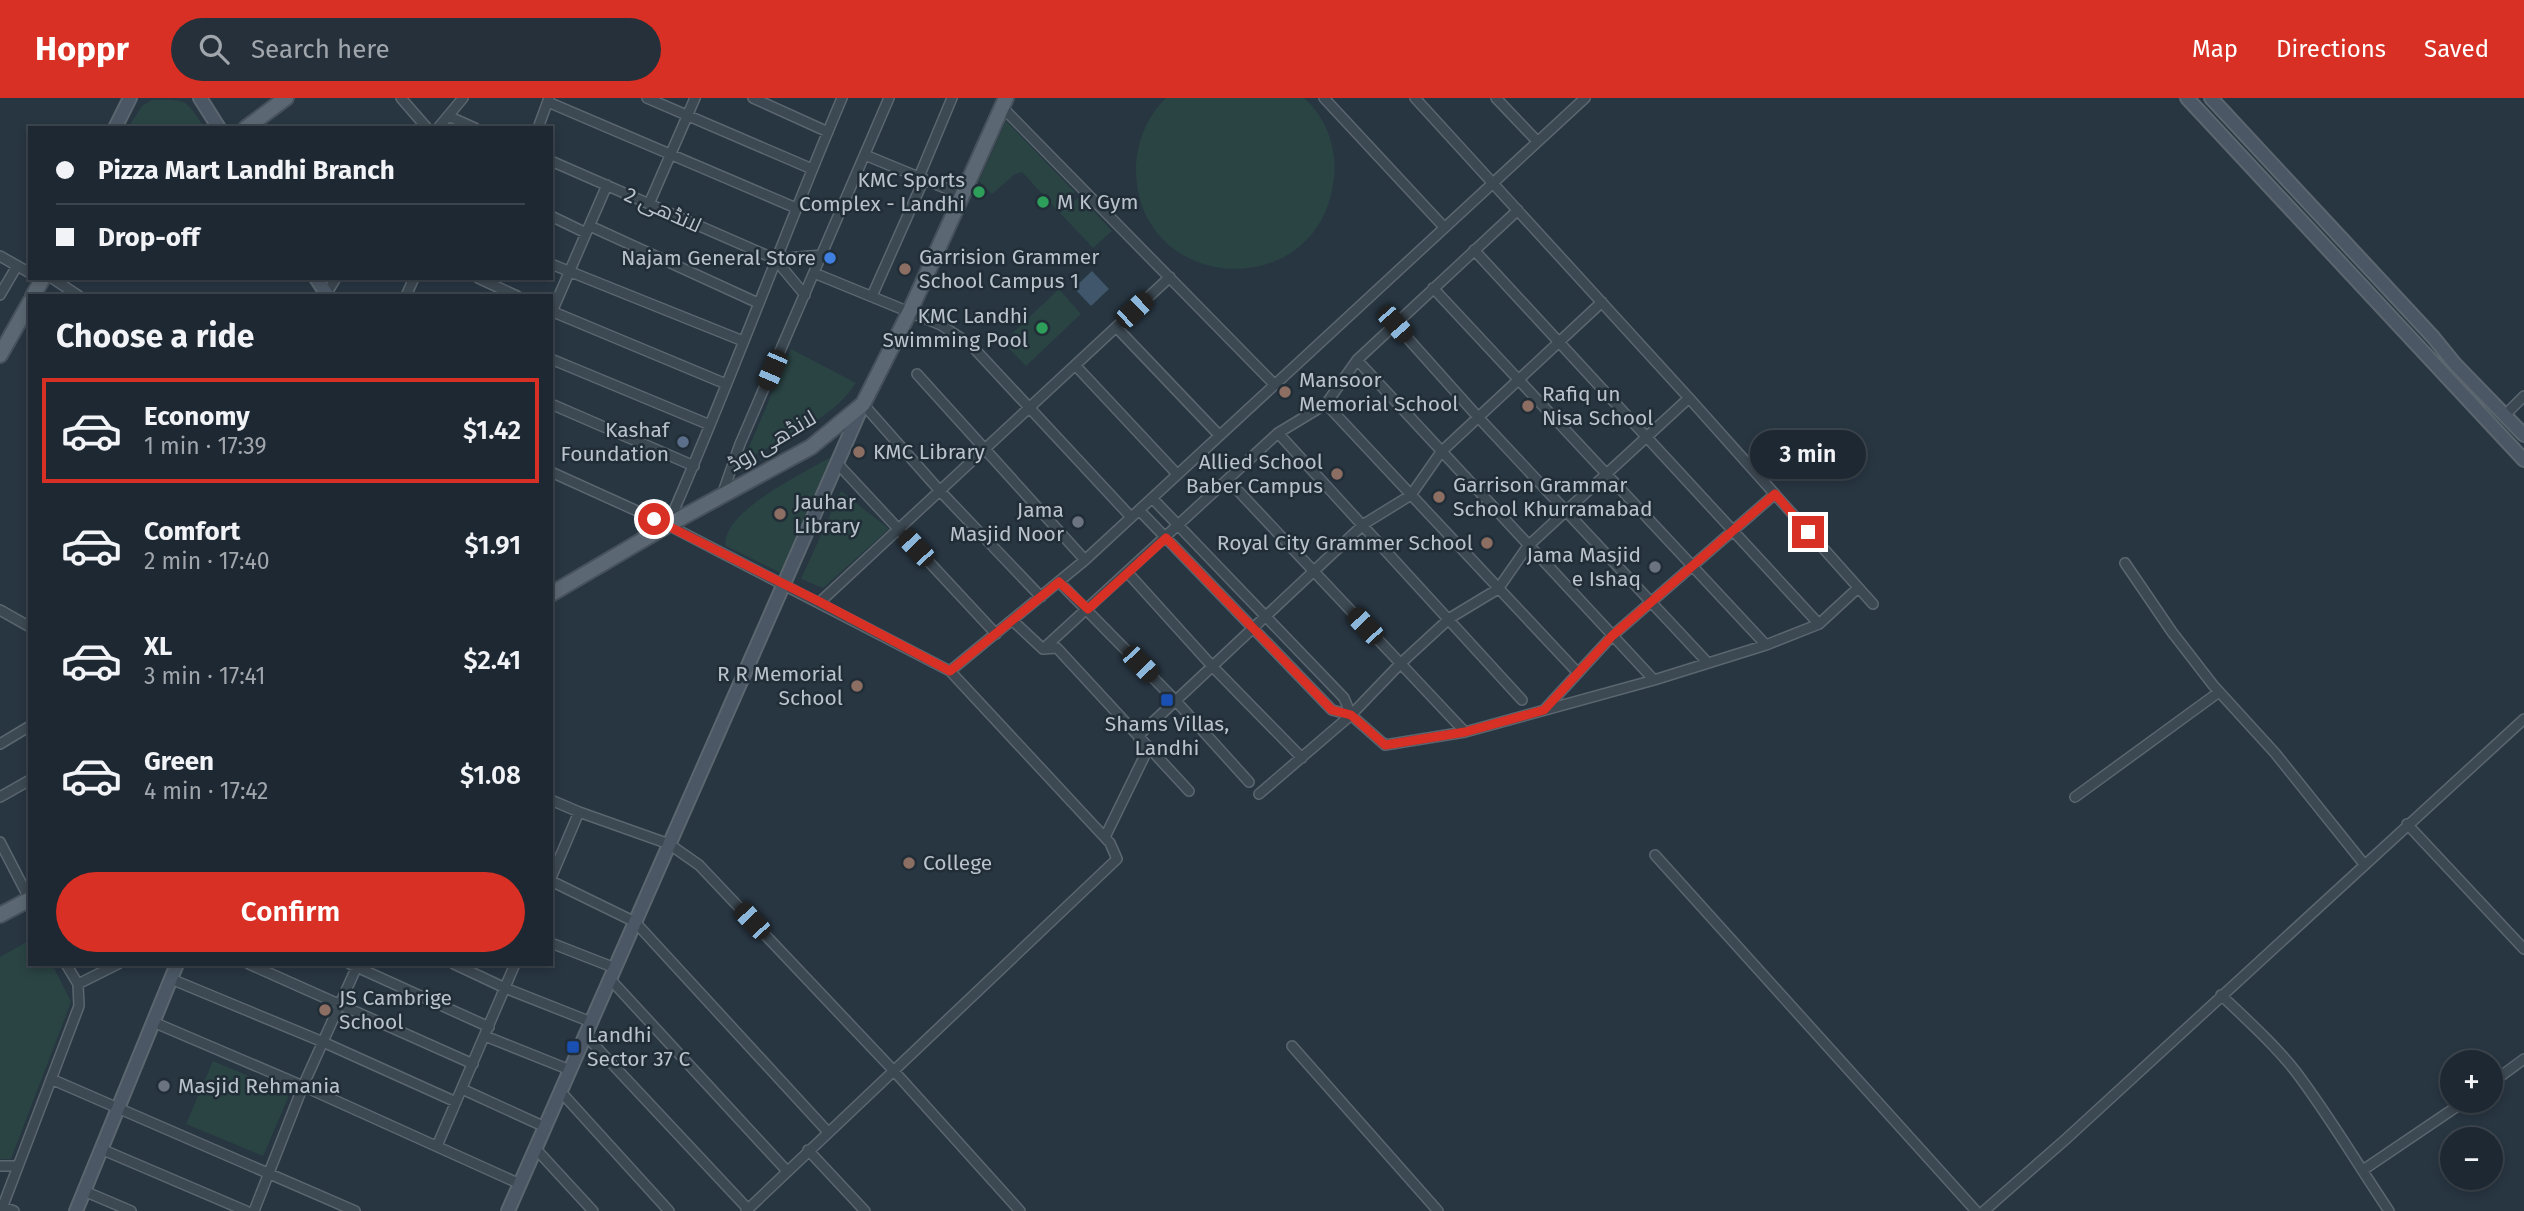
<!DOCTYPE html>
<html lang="en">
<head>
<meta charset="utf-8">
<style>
  :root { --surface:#1e2832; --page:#26303a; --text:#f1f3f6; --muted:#a1a6ac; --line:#3c444d; --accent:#d93025 }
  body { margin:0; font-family:"Fira Sans",Cairo,sans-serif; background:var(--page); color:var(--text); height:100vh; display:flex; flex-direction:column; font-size:26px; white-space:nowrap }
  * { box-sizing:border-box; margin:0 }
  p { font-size:23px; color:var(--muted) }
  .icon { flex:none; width:38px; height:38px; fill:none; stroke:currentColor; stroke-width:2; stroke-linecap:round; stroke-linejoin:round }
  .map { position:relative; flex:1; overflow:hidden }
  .panel { position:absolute; left:28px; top:196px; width:525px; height:672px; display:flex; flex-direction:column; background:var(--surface); border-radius:0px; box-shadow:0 4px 10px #0003,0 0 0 2px var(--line) }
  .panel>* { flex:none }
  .top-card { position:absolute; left:28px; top:28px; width:525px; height:154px; border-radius:0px; box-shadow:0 4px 10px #0003,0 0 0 2px var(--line); display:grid; align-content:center; height:154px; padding:0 28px; background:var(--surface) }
  .controls { position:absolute; left:2440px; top:952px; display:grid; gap:14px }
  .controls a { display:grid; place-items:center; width:63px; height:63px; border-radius:50%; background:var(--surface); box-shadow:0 4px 10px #0003,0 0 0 2px var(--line); font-size:35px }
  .end { position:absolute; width:32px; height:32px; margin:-16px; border:9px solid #d93025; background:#fff; box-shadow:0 0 0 4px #fff }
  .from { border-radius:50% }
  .bubble { position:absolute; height:49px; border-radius:24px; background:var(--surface); box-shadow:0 4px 10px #0003,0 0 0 2px var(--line); font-size:23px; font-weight:600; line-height:49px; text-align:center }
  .car { position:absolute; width:21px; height:42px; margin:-21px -10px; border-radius:9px; box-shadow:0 0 5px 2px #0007; background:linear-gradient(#222 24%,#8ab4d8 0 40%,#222 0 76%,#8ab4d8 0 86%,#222 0) }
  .top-card b { display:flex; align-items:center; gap:24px; height:66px; font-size:26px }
  .top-card b+b { border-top:2px solid var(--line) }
  .top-card i { width:18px; height:18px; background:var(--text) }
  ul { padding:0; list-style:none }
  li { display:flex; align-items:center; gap:21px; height:105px; margin:0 14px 10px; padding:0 14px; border:4px solid transparent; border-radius:0px }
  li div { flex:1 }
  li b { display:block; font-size:26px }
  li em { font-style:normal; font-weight:600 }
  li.active { border-color:var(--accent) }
  li>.icon { width:63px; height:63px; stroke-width:1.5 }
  h2 { padding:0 28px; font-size:32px; line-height:84px }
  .button { display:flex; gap:14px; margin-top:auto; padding:14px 28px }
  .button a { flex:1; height:80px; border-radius:42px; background:var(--accent); color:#fff; font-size:28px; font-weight:600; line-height:80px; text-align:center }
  header { display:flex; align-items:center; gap:42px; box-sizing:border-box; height:98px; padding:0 35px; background:var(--accent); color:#fff }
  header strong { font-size:33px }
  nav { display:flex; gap:38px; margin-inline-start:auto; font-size:24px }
  .search { width:490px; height:63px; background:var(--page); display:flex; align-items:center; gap:18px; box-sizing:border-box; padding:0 24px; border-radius:38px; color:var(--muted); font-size:26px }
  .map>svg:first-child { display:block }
</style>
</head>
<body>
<header>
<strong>Hoppr</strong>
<div class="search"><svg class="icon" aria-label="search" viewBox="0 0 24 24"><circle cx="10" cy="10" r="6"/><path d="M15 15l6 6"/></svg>Search here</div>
<nav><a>Map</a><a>Directions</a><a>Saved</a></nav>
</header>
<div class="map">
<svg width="2524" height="1113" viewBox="0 0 2524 1113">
  <rect width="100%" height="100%" fill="#283642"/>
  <path fill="#2a4343" d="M1166,0H1304C1328,21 1339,55 1333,87C1314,207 1137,195 1136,72C1136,45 1147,18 1166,0Z
    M152,2C189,2 184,0 205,30H128L142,8Z
    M1006,23L1075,94L1056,111L1022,74L1015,76L992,96L979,83Z
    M1080,98L1112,133L1093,150L1060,115Z
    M1059,191L1081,216L1026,268L1003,244Z
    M791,251L856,285C832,322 781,342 743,363Z
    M831,359L781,475L726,448C719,415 807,373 831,359Z
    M841,393L889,431L823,490L801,481Z
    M30,842V866H52L71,904L11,1061H0V859Z
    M213,963L286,994L288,1000L263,1058L186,1026Z"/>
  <path fill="#3f566b" d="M1092,173L1109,191L1091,208L1074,190Z"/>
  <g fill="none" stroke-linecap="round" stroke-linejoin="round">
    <defs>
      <path id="street" d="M401,0L427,30
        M647,0L812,71
        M753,0L828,34
        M1324,0L1444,129
        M1415,0L1689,300L1873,506
        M1496,0L1537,43
        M548,4L796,110
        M1002,9L1274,286
        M448,18L463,0
        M438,30L448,18L475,30
        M538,30L549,0
        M865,57L962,97
        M551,63L775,161L805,197
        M919,79L952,0
        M649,106L695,0
        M551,118L586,135
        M590,128L758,205
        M1474,152L1819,526
        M0,158L30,175
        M775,161L822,157
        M551,166L743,243
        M814,175L941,227L970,246L1131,419
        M52,180L79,198
        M478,180L517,198
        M1433,190L1766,547
        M0,197L17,168
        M325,198L336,180
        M406,198L414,180
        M872,198L924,81
        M551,213L726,286
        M551,216L607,87
        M1395,226L1478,319L1708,565
        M1116,229L1219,337
        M551,261L710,327
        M1357,262L1654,582
        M1075,267L1177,376
        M917,276L1085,462
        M551,306L694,368
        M863,306L940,393L1041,499
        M1326,306L1578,575
        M2506,316L2524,298
        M1278,335L1522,602
        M837,365L996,536
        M551,374L668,427L950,573L1110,745L1117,761L746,1113
        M1228,382L1465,634
        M722,397L740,346L889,0
        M1152,400L1344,600L1351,617L1385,647L1465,634L1654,582L1766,547L1819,526L1858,490
        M1139,412L1332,612L1351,617
        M668,426C730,286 782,141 842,0
        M2125,465L2172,534L2213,587L2275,655L2364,766
        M1128,475L1212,568L1302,660
        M1059,484L1175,602L1249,684
        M820,504L1170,179
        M0,512L30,529
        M1012,522L1043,551L1057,550L1189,693
        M1043,551L1278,335L1326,306L1357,262L1518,112
        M950,573L1085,462L1585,0
        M1544,612L1612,538L1775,396
        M0,646L30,628
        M1259,696L1351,617L1400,566L1450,520L1498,491L1528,448L1689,300
        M0,699L30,682
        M2075,699L2219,594
        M551,702L579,714L669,746L699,767L894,973L1020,1113
        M2407,726L2524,851
        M1105,739L1144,659L1142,646L1138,638L1364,426L1411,397L1441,354L1602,204
        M0,744L30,802
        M1655,757L1976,1113
        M551,780L579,714
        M551,783L635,824L828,1034
        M551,845L615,870
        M249,866L473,966
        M350,866L489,929
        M454,866L505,890L591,924
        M171,881L323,944L456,1004
        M610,881L787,1073
        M78,886L118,866
        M2221,897C2247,922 2274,946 2296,974C2330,1019 2358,1067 2389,1113
        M153,924L303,988L520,1086
        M585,937L748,1111
        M485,938L570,972
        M1292,948L1438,1113
        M51,981L355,1113
        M2490,986L2524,961
        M462,991L545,1029
        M560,993L669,1113
        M437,1048L515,866
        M535,1050L593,1113
        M101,1051L246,1113
        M808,1052L865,1113
        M0,1068H17
        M2363,1072L2465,1003
        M84,1093L131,1113
        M0,1108L14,1113
        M1,1113L79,908L78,886L66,866
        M254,1113L303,988L358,866
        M1984,1113L2066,1041L2524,621"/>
      <path id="secondary" d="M200,0L219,30
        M2187,0L2524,362
        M2211,0L2433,239L2455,266L2524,337
        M115,30L130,0
        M316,180L328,198
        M76,1113L177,866
        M508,1113L863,306"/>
      <path id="primary" d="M246,30L286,0
        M33,198L43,180
        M0,257L30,204
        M551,496L668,427L811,349L863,306L910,213L1006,0
        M0,817L30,801"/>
    </defs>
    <use href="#street" stroke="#5b666f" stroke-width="12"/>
    <use href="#secondary" stroke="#5b666f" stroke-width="16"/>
    <use href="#primary" stroke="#46515b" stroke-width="18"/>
    <use href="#street" stroke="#3c4852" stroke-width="9"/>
    <use href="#secondary" stroke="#4b5765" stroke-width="12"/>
    <use href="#primary" stroke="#5b6772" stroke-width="14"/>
  </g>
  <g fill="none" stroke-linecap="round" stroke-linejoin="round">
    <path stroke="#d93025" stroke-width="9" d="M654,421L820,504L950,573L1059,484L1088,511L1166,440L1332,612L1351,617L1385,647L1465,634L1544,612L1612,538L1775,396L1808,434"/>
  </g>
  <g fill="#2e9e5b" stroke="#212d37" stroke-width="2.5">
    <circle cx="979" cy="94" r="7"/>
    <circle cx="1043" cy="104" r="7"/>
    <circle cx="1042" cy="230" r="7"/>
  </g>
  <circle fill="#3f7fe0" stroke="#212d37" stroke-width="2.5" cx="830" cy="160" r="7"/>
  <g fill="#8d6e63" stroke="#212d37" stroke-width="2.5">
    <circle cx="905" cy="171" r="7"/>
    <circle cx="1285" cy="294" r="7"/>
    <circle cx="1528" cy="308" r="7"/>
    <circle cx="859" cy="354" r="7"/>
    <circle cx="1337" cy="376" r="7"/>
    <circle cx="1439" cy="399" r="7"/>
    <circle cx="780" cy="416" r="7"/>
    <circle cx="1487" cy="445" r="7"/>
    <circle cx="857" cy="588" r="7"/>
    <circle cx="909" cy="765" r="7"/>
    <circle cx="325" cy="912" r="7"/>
  </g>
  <circle fill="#5c6f8a" stroke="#212d37" stroke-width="2.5" cx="683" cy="344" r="7"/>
  <g fill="#6b7280" stroke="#212d37" stroke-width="2.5">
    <circle cx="1078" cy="424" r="7"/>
    <circle cx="1655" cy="469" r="7"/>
    <circle cx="164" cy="988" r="7"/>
  </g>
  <g fill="#1a4fb4" stroke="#212d37" stroke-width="2.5">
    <rect x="1160" y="595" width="14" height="14" rx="3.5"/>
    <rect x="566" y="942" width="14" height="14" rx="3.5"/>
  </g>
  <g text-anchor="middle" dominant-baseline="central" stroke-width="5" stroke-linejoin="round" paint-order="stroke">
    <g font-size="21" fill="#bac3cc" stroke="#212d37" text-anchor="start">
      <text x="965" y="82" text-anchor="end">KMC Sports<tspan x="965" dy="24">Complex - Landhi</tspan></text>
      <text x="1057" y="104">M K Gym</text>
      <text x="919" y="159">Garrision Grammer<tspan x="919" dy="24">School Campus 1</tspan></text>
      <text x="816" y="160" text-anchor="end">Najam General Store</text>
      <text x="1028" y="218" text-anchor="end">KMC Landhi<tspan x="1028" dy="24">Swimming Pool</tspan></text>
      <text x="1299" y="282">Mansoor<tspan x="1299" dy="24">Memorial School</tspan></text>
      <text x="1542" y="296">Rafiq un<tspan x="1542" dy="24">Nisa School</tspan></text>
      <text x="669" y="332" text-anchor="end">Kashaf<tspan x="669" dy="24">Foundation</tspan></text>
      <text x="873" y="354">KMC Library</text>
      <text x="1323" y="364" text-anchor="end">Allied School<tspan x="1323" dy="24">Baber Campus</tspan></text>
      <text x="1453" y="387">Garrison Grammar<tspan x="1453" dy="24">School Khurramabad</tspan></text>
      <text x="794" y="404">Jauhar<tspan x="794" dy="24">Library</tspan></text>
      <text x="1064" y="412" text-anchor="end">Jama<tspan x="1064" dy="24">Masjid Noor</tspan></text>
      <text x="1473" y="445" text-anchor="end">Royal City Grammer School</text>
      <text x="1641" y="457" text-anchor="end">Jama Masjid<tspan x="1641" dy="24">e Ishaq</tspan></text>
      <text x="843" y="576" text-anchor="end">R R Memorial<tspan x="843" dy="24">School</tspan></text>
      <text x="1167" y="626" text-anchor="middle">Shams Villas,<tspan x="1167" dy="24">Landhi</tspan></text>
      <text x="923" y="765">College</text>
      <text x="339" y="900">JS Cambrige<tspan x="339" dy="24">School</tspan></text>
      <text x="587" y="937">Landhi<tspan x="587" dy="24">Sector 37 C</tspan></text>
      <text x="178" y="988">Masjid Rehmania</text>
    </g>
    <g font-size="21" fill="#bac3cc" stroke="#212d37">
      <text transform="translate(663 112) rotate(24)">لانڈھی 2</text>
      <text transform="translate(772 343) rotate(-31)">لانڈھی روڈ</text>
    </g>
  </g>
</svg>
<div class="controls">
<a>+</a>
<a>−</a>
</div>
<i class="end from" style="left:654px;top:421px"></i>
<i class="end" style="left:1808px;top:434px"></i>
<div class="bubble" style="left:1750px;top:332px;width:116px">3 min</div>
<i class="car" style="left:1134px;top:212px;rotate:47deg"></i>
<i class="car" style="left:1395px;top:226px;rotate:139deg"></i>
<i class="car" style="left:772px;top:272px;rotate:203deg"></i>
<i class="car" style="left:916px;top:450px;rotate:317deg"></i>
<i class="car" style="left:1365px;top:528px;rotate:317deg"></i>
<i class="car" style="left:1140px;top:566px;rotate:136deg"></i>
<i class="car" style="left:752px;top:823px;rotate:317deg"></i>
<div class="top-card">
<b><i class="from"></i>Pizza Mart Landhi Branch</b>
<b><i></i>Drop-off</b>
</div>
<section class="panel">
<h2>Choose a ride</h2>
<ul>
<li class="active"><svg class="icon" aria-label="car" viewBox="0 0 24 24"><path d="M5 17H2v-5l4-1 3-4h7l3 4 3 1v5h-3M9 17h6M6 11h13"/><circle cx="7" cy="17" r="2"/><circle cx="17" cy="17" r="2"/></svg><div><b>Economy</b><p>1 min · 17:39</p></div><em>$1.42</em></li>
<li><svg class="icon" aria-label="car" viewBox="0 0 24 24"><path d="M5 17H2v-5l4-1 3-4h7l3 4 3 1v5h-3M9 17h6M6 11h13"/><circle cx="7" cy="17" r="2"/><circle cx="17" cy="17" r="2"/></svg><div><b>Comfort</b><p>2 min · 17:40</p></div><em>$1.91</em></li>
<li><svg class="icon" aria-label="car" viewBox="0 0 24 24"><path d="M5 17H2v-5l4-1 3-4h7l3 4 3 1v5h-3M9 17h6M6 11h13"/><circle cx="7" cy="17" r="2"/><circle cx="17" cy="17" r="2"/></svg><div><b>XL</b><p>3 min · 17:41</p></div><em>$2.41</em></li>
<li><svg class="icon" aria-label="car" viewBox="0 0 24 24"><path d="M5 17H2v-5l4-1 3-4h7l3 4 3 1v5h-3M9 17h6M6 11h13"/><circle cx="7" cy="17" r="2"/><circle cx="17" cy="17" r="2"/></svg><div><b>Green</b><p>4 min · 17:42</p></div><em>$1.08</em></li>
</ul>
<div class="button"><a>Confirm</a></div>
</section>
</div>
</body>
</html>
